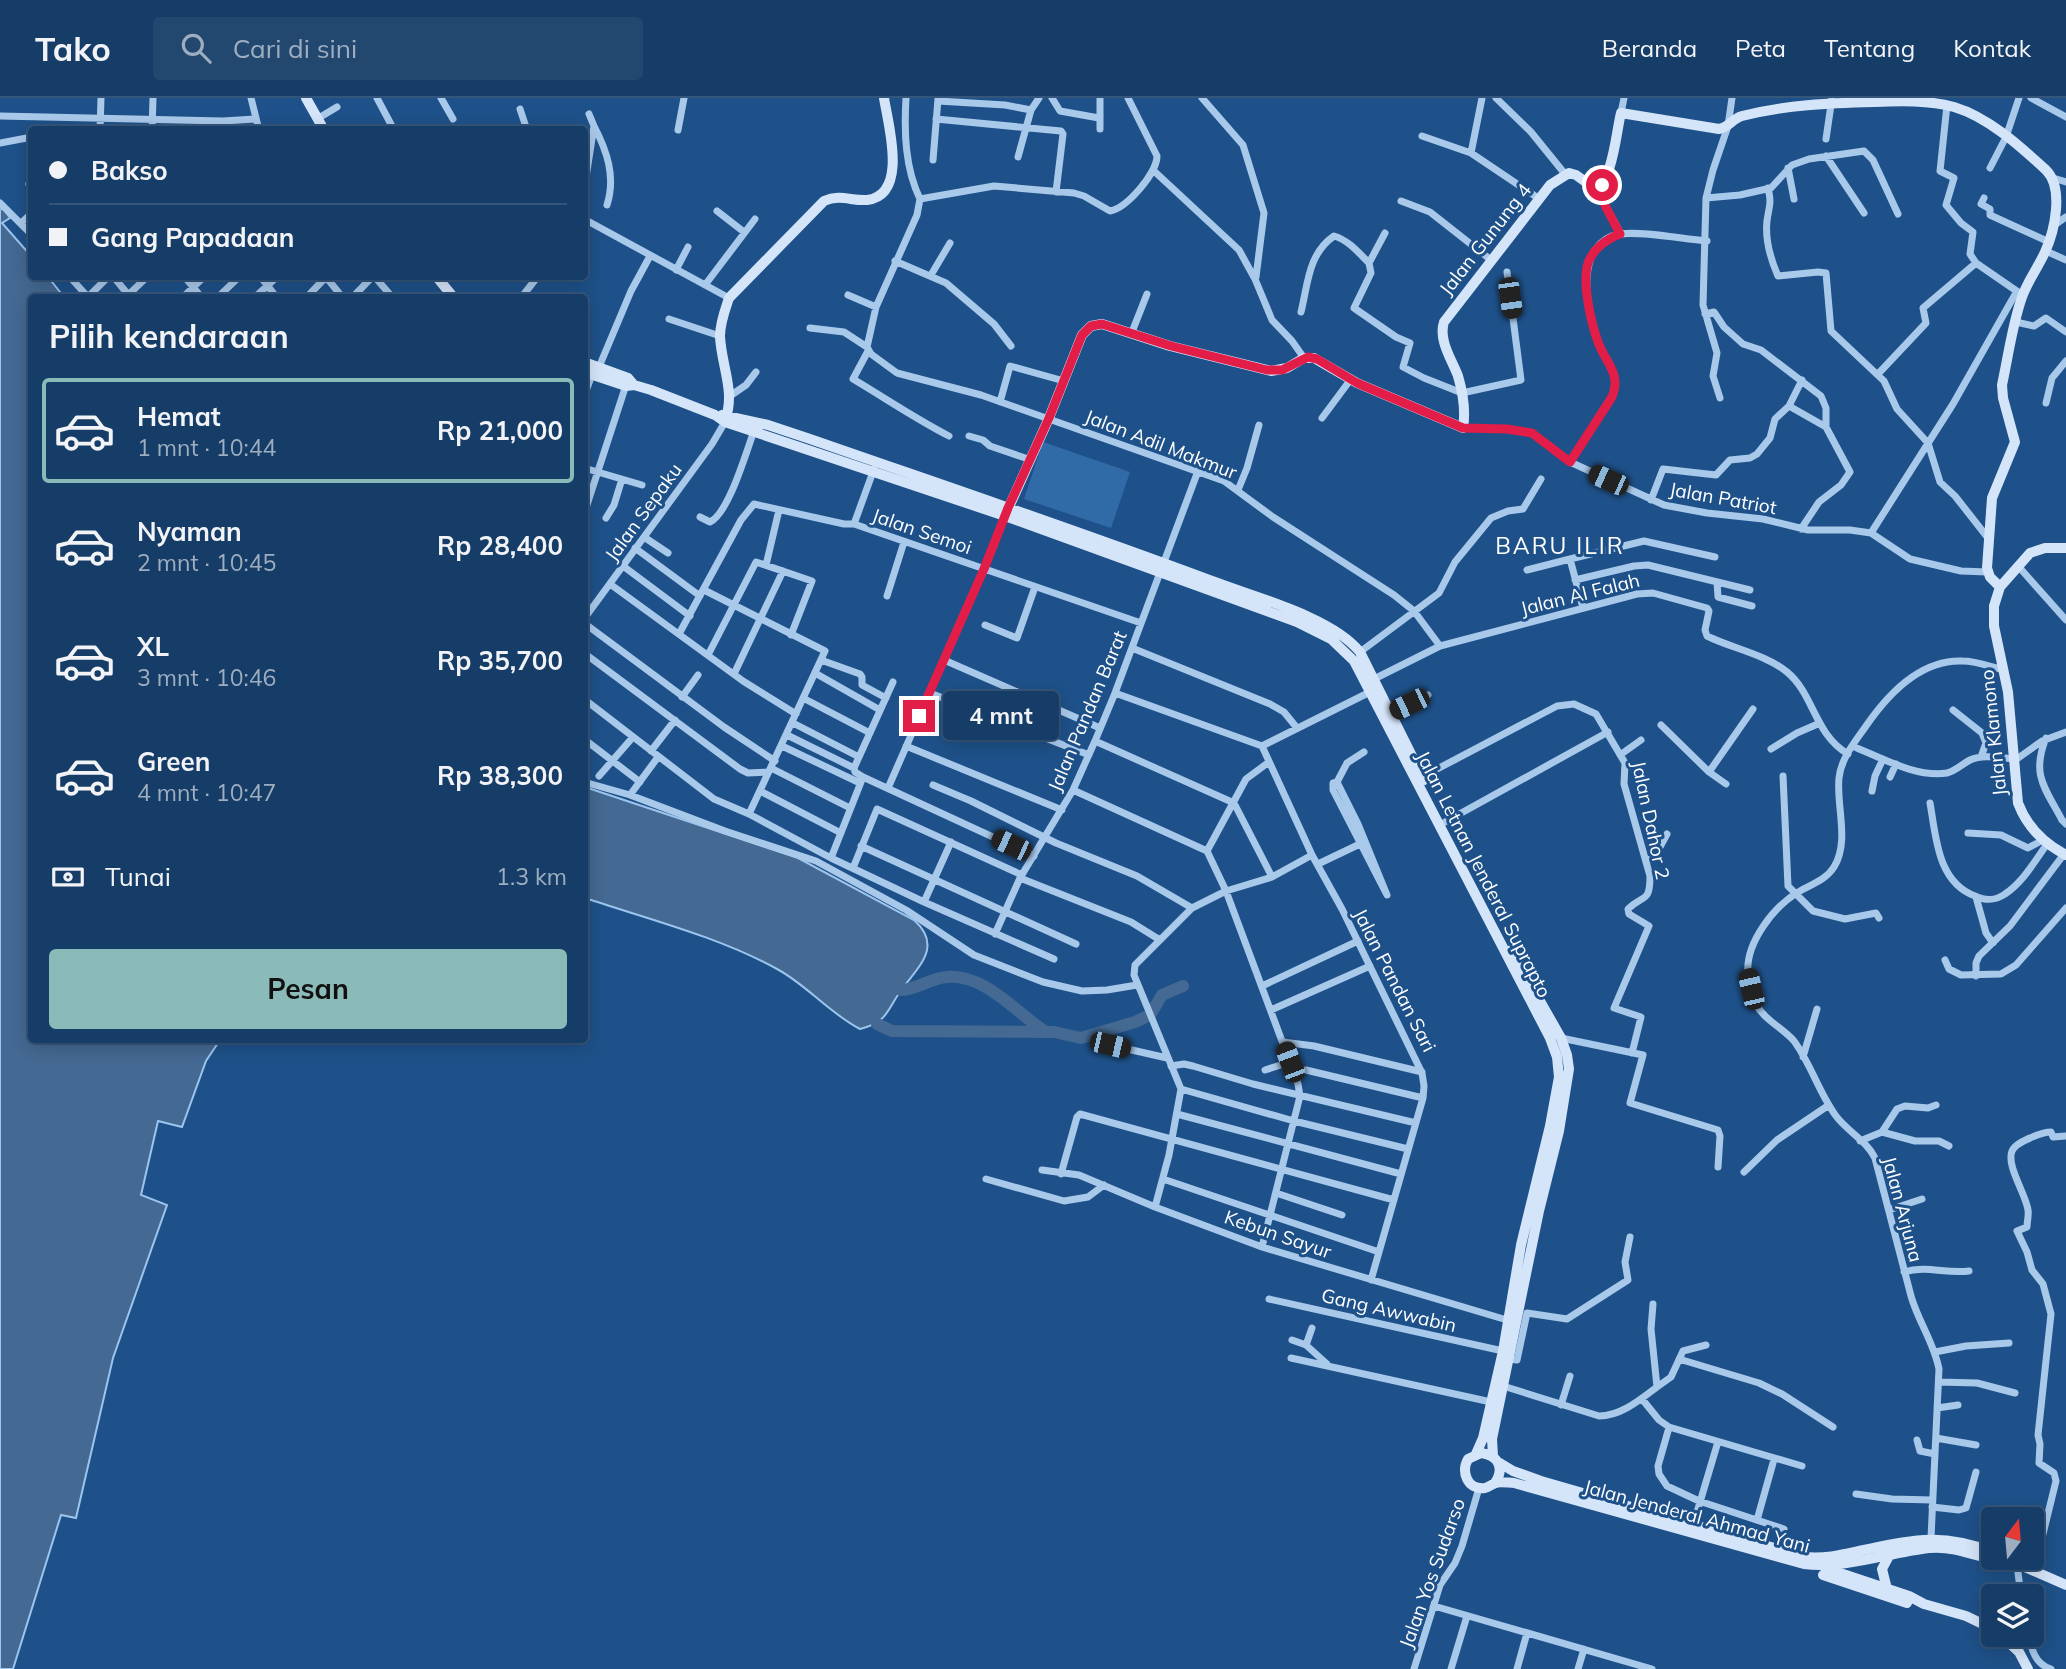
<!DOCTYPE html>
<html lang="id">
<head>
<meta charset="utf-8">
<style>
  :root { --surface:#163d67; --page:#234870; --text:#f1f3f6; --muted:#9eaec0; --line:#35567b; --accent:#8bbbb9 }
  body { margin:0; font-family:Mulish,sans-serif; background:var(--page); color:var(--text); height:100vh; display:flex; flex-direction:column; font-size:26px; white-space:nowrap }
  * { box-sizing:border-box; margin:0 }
  p { font-size:23px; color:var(--muted) }
  .icon { flex:none; width:38px; height:38px; fill:none; stroke:currentColor; stroke-width:2; stroke-linecap:round; stroke-linejoin:round }
  .map { position:relative; flex:1; overflow:hidden }
  .panel { position:absolute; left:28px; top:196px; width:560px; height:749px; display:flex; flex-direction:column; background:var(--surface); border-radius:7px; box-shadow:0 4px 18px #0003,0 0 0 2px var(--line) }
  .panel>* { flex:none }
  .guide { position:absolute; left:28px; top:28px; width:560px; height:154px; border-radius:7px; box-shadow:0 4px 18px #0003,0 0 0 2px var(--line); display:grid; align-content:center; height:154px; padding:0 21px; background:var(--surface) }
  .needle { width:46px; rotate:16deg }
  .buttons { position:absolute; left:1981px; top:1409px; display:grid; gap:14px }
  .buttons a { display:grid; place-items:center; width:63px; height:63px; border-radius:7px; background:var(--surface); box-shadow:0 4px 18px #0003,0 0 0 2px var(--line); font-size:35px }
  .end { position:absolute; width:32px; height:32px; margin:-16px; border:9px solid #e11d48; background:#fff; box-shadow:0 0 0 4px #fff }
  .from { border-radius:50% }
  .bubble { position:absolute; height:49px; border-radius:7px; background:var(--surface); box-shadow:0 4px 18px #0003,0 0 0 2px var(--line); font-size:23px; font-weight:700; line-height:49px; text-align:center }
  .car { position:absolute; width:21px; height:42px; margin:-21px -10px; border-radius:9px; box-shadow:0 0 5px 2px #0007; background:linear-gradient(#222 24%,#8ab4d8 0 40%,#222 0 76%,#8ab4d8 0 86%,#222 0) }
  .guide b { display:flex; align-items:center; gap:24px; height:66px; font-size:26px }
  .guide b+b { border-top:2px solid var(--line) }
  .guide i { width:18px; height:18px; background:var(--text) }
  ul { padding:0; list-style:none }
  li { display:flex; align-items:center; gap:21px; height:105px; margin:0 14px 10px; padding:0 7px; border:4px solid transparent; border-radius:7px }
  li div { flex:1 }
  li b { display:block; font-size:26px }
  li em { font-style:normal; font-weight:700 }
  li.on { border-color:var(--accent) }
  li>.icon { width:63px; height:63px; stroke-width:1.5 }
  h2 { padding:0 21px; font-size:32px; line-height:84px }
  .pay { display:flex; align-items:center; gap:18px; height:77px; padding:0 21px; font-size:26px }
  .pay p { margin-inline-start:auto }
  .action { display:flex; gap:14px; margin-top:auto; padding:14px 21px }
  .action a { flex:1; height:80px; border-radius:7px; background:var(--accent); color:#111; font-size:28px; font-weight:700; line-height:80px; text-align:center }
  header { display:flex; align-items:center; gap:42px; box-sizing:border-box; height:98px; padding:0 35px; background:var(--surface); border-bottom:2px solid var(--line) }
  header strong { font-size:33px }
  nav { display:flex; gap:38px; margin-inline-start:auto; font-size:24px }
  .search { width:490px; height:63px; background:var(--page); display:flex; align-items:center; gap:18px; box-sizing:border-box; padding:0 24px; border-radius:7px; color:var(--muted); font-size:26px }
  .map>svg:first-child { display:block }
</style>
</head>
<body>
<header>
<strong>Tako</strong>
<div class="search"><svg class="icon" aria-label="search" viewBox="0 0 24 24"><circle cx="10" cy="10" r="6"/><path d="M15 15l6 6"/></svg>Cari di sini</div>
<nav><a>Beranda</a><a>Peta</a><a>Tentang</a><a>Kontak</a></nav>
</header>
<div class="map">
<svg width="2066" height="1571" viewBox="0 0 2066 1571">
  <rect width="100%" height="100%" fill="#1e5189"/>
  <path fill="#316ba7" d="M1043,344L1130,374L1111,430L1024,401Z"/>
  <path fill="#446992" stroke="#9cc5ed" stroke-width="2" d="M3,110L10,120L2,125L31,158L32,178L48,179L64,199L32,200V384L27,391L32,399V942H220L206,963L182,1029L158,1023L141,1097L167,1107L113,1260L76,1420L61,1417L13,1571H0V112Z
    M585,689L798,760L914,822C943,848 919,868 902,891C886,913 888,924 860,931C829,915 807,887 777,871C719,839 648,821 585,800Z"/>
  <g fill="none" stroke-linecap="round" stroke-linejoin="round">
    <path stroke="#446992" stroke-width="12" d="M901,892C919,891 930,880 947,879C986,876 1016,915 1046,934
      M877,926L892,933L1054,934L1081,940L1135,924L1150,917L1162,897L1183,888"/>
    <path stroke="#a9c9eb" stroke-width="7" d="M251,0L259,32
      M377,0L394,32
      M441,0L453,21
      M906,0C904,34 905,70 920,101
      M1052,0L1060,13L1099,20
      M1202,0L1243,47L1264,115L1256,179
      M1496,0L1531,34L1565,76
      M2031,0L2066,19
      M938,3L1005,7L1031,12
      M1947,7L1940,73L1954,80L1946,107L1961,125L1973,134L1970,156L1976,165L2021,196
      M520,11L527,32
      M1621,15L1624,0
      M0,18L223,23L255,21
      M317,21L337,9
      M936,21L1061,33L1063,36L1056,94
      M594,28C607,53 616,79 607,107
      M1100,31V0
      M100,32L101,0
      M152,32L153,0
      M678,32L684,0
      M1422,38L1471,55L1538,100
      M1826,41L1832,0
      M0,45L32,39
      M1471,55L1482,0
      M1826,58L1864,115
      M1018,59L1031,12L1039,0
      M933,62L938,1
      M1788,70L1794,101
      M1990,70L2006,39L2019,0
      M1154,73L1239,152L1255,181L1272,222L1292,243L1304,260
      M2053,80L2066,84
      M29,86L32,89
      M1596,90L1621,136
      M1768,90C1772,107 1769,107 1767,123C1765,141 1771,162 1778,178L1818,174L1826,175L1831,233L1884,283L1897,311L1928,345L1940,384L1955,398L1988,440
      M584,92L594,28L589,16
      M1706,100L1740,97L1771,90L1792,67L1809,61L1864,53L1873,62L1898,116
      M1984,100L1981,106L1990,111V117L2049,144
      M920,101L917,117L876,209L867,249L871,256L897,275L981,297L1224,383L1273,419L1394,497L1414,513L1440,548
      M920,101L994,88L1074,95L1084,98L1110,113C1127,110 1157,75 1157,58L1128,0
      M1401,103L1430,114L1491,162
      M0,105L32,137
      M717,113L744,134
      M584,121L729,200
      M21,125L32,115
      M2053,128L2066,119
      M1385,135L1369,165L1371,175L1354,210L1396,239L1410,245L1403,269L1424,280L1462,295L1521,282L1507,174
      M2046,153L2066,162
      M895,163L946,185L994,226L1011,248
      M676,172L688,149
      M931,177L950,145
      M69,178L88,199L109,178
      M113,178L130,199
      M184,178L202,200
      M260,178L277,200
      M374,178L393,200
      M705,187L755,121
      M848,197L876,209
      M125,200L148,178
      M182,200L205,178
      M217,200L240,178
      M254,200L278,178
      M306,200L326,179L343,200
      M352,200L373,178
      M521,200L538,178
      M1301,214C1308,186 1308,156 1334,138C1348,142 1358,154 1369,165
      M1705,216L1714,214L1724,229L1743,246L1761,252L1821,298L1826,310V329
      M669,221L720,238
      M2016,224L2034,228L2046,220L2066,234
      M810,230L844,234L867,249
      M1132,234L1147,196
      M868,253L853,281C885,300 916,321 949,338
      M599,269L631,193L650,158
      M1878,276L1926,225L1923,210L1976,165
      M584,298L592,277
      M730,298L746,287L756,274
      M1720,300L1713,278L1717,255L1703,207L1706,100L1713,72L1728,28L1732,0
      M1000,304L1010,268L1064,283
      M2046,305L2052,280L2066,263
      M1322,320L1351,281
      M1463,330L1507,331L1532,335L1570,364L1664,407L1707,415L1763,421L1808,432H1850L1871,435L1910,461L1961,473L1987,474
      M969,338L983,342L990,348L1031,362
      M1570,364L1612,299C1622,276 1605,264 1598,244C1586,213 1573,144 1620,136C1643,133 1682,141 1707,143
      M584,370L642,387
      M1238,392L1247,370L1259,327
      M1651,402L1663,371L1716,377L1730,362L1750,360L1757,356L1770,340L1775,321L1789,308
      M584,416L627,284
      M700,419L710,424C729,415 746,354 754,333
      M606,420L614,407L622,381
      M854,426L874,371
      M1801,431L1819,404L1841,387L1850,374L1826,329L1789,308L1802,282
      M1871,435L1953,306L2017,193
      M644,439L668,455
      M635,450L700,498
      M766,467L779,412
      M623,468L690,518
      M2019,469L2066,522
      M1527,472L1570,461
      M1575,482L1634,468L1648,467L1750,492
      M1717,484L1718,499L1752,508
      M610,486L743,583L796,616
      M704,492L825,553L749,716
      M887,498L904,444
      M1583,510L1570,461L1644,443L1715,459
      M584,521L712,346L725,324
      M584,525L724,629L775,663
      M985,527L1017,540L1035,489
      M679,536L741,422L754,406L844,426H854L1141,525
      M1132,550L1270,606L1284,614L1297,630
      M1360,554L1439,495L1455,464L1491,420L1508,413L1523,411L1541,381
      M584,555L740,671L748,675L768,674
      M708,557L756,464L812,483L791,537
      M821,562L860,576L862,579V587L886,600
      M944,562L1100,630
      M815,575L880,612
      M734,576L783,473
      M1374,581L1440,548L1637,496L1653,495L1707,510L1709,513L1705,532L1707,538C1731,550 1767,557 1787,574C1814,596 1814,636 1848,656
      M930,595L1089,657
      M1115,595L1262,648L1370,594
      M682,599L698,577
      M803,600L870,635
      M584,601L714,701L749,716L831,760L863,679L1034,758
      M1953,612L1982,635L1986,645L1981,659
      M1391,615L1428,597
      M793,625L859,659
      M1661,627L1709,674L1726,686
      M787,637L854,670
      M2046,640C2031,677 2045,690 2062,722L2066,726
      M584,641L640,684
      M1095,643L1234,705L1272,779
      M782,648L860,685
      M906,648L1062,712
      M1262,648L1312,757L1342,811L1422,975L1424,988L1423,1000L1371,1182
      M1852,648C1880,659 1916,680 1947,675C1956,673 1962,666 1970,662C1983,656 2000,660 2014,661
      M1771,651L1797,635L1820,625
      M651,653L675,622
      M1620,657L1641,642
      M2014,663L2042,643L2066,634
      M771,670L850,710
      M1709,674L1753,611
      M599,678L633,639
      M1783,678L1788,788L1813,813L1845,821L1876,815L1879,820
      M863,679L855,674L854,670L893,584
      M1422,679L1557,608L1574,606L1596,616L1625,665L1624,686L1650,778C1650,805 1644,796 1628,811L1629,816L1649,828L1614,910L1641,919L1632,955
      M1890,679L1896,666
      M584,684L630,697L725,733L816,763L906,812L974,857L1043,884L1082,893L1107,892L1137,887
      M1337,684L1358,726L1387,797L1333,692V685Z
      M1337,684L1347,665L1364,654
      M933,687L971,703L1056,745L1137,778L1192,810
      M888,690L984,471L1005,418
      M1073,692L1207,753L1226,793L1298,986L1300,998L1262,1149
      M760,693L841,735
      M1872,693L1875,678L1883,661
      M630,697L658,659
      M1930,705C1936,738 1937,784 1975,798C1986,803 1995,803 2005,796C2023,784 2035,763 2047,746
      M1445,724L1608,634
      M1968,735L2001,737L2028,750L2043,742
      M861,748L1076,846
      M1207,753L1246,681L1269,664
      M831,760L924,804L1054,861
      M1646,764L1655,758L1667,736
      M1318,766L1362,745
      M853,770L877,711L1022,777
      M1020,780L1131,824L1160,842
      M1976,799L1986,835L1993,845
      M924,804L951,744
      M995,836L1020,780L1073,692L1095,643L1115,595L1198,373
      M1945,862L1949,871L1961,877L2001,876L2016,867L2066,810
      M1976,878V865L1979,858L2010,828L2064,756
      M1262,888L1358,843
      M1271,912L1370,868
      M1561,940L1643,957L1630,1005L1718,1032L1720,1038L1718,1069
      M1283,944L1314,948L1422,974
      M1110,947L1167,960
      M1803,959L1817,911
      M1171,968L1184,966L1193,968L1253,986L1416,1025
      M1265,972L1290,964
      M1294,975L1306,972L1423,1000
      M1181,991L1294,1023L1408,1051
      M1177,1016L1401,1076
      M1882,1034L1915,1043H1939L1949,1048
      M1860,1043L1882,1034L1897,1011L1905,1008L1928,1010L1936,1007
      M1042,1072L1079,1077L1155,1109L1262,1149L1507,1222
      M1744,1074L1777,1042L1829,1007
      M1061,1076L1077,1019L1080,1016L1394,1102
      M986,1081L1064,1103L1088,1099L1104,1087
      M1163,1081L1379,1154
      M1276,1095L1342,1117
      M1155,1109L1169,1057L1181,991L1134,877L1135,867L1192,810L1226,793L1272,779L1312,757
      M1889,1112L1922,1101
      M1904,1174C1926,1167 1946,1176 1969,1173
      M1269,1201L1503,1253
      M1292,1242L1306,1247L1327,1266
      M1306,1247L1312,1230
      M1935,1254L1966,1248L2009,1245
      M1291,1260L1491,1304
      M1509,1261L1517,1262L1527,1215L1567,1221L1628,1182L1625,1164L1630,1139
      M1679,1261L1759,1285L1782,1296L1833,1329
      M1939,1284L1977,1285L2015,1295
      M1503,1288L1599,1318C1621,1318 1641,1301 1657,1289L1651,1231L1653,1206
      M1657,1289L1671,1279L1683,1253L1706,1247
      M1642,1301L1659,1322L1669,1329L1802,1368
      M1561,1307L1570,1278
      M1937,1310L1958,1307
      M1668,1333L1658,1368L1659,1376L1667,1388L1699,1403L1784,1431
      M1936,1340L1976,1347
      M1917,1342L1920,1353L1935,1356
      M1856,1396L1892,1401L1932,1402
      M1932,1409L1959,1412L1966,1410L1976,1374
      M1757,1422L1773,1365
      M1692,1431L1717,1347
      M1931,1440L1939,1271C1934,1245 1918,1223 1911,1198L1875,1060C1867,1043 1847,1033 1836,1018C1819,995 1811,966 1794,943C1783,930 1764,922 1756,906C1751,898 1749,885 1748,876C1745,845 1774,808 1800,793C1812,786 1826,782 1834,769C1850,743 1836,708 1839,680C1841,660 1855,644 1866,628C1888,596 1920,561 1963,563C1976,563 1991,569 2004,572
      M2017,1467L2021,1498
      M2028,1471L2041,1444L2056,1383L2054,1375L2039,1365L2040,1346L2038,1337L2051,1216L2043,1186L2032,1172L2027,1154L2017,1133L2027,1129C2027,1123 2029,1117 2028,1112C2026,1096 2006,1068 2012,1053C2015,1046 2024,1043 2030,1040C2037,1037 2043,1034 2051,1034L2053,1039L2066,1038
      M1434,1508L1652,1571
      M2029,1536C2031,1551 2035,1566 2051,1571
      M1414,1571L1440,1487L1455,1465L1462,1448L1479,1390
      M1451,1571L1467,1518
      M1517,1571L1527,1535
      M1578,1571L1584,1551"/>
    <path stroke="#d5e5f9" stroke-width="10" d="M306,0L324,32
      M436,178L454,200
      M584,264L628,280L634,287
      M584,274L626,288L634,287L651,292L715,317L725,324L1005,418L1297,524L1331,541L1354,563L1550,940L1557,959L1559,979L1550,1028L1521,1147L1503,1253L1483,1340L1476,1356
      M722,317L768,327L810,341C945,388 1079,433 1212,483C1254,499 1332,519 1360,554L1424,682
      M725,322C736,294 721,267 720,238C720,225 725,212 729,200L824,103C840,96 851,103 867,102C909,97 888,26 884,0
      M1005,418L1049,320L1082,237L1091,228L1102,226L1170,248L1271,273L1287,270L1304,260H1314L1357,285L1463,330C1466,312 1463,295 1458,278C1452,262 1438,242 1444,224L1550,87L1569,75L1576,77L1594,90C1613,85 1616,34 1621,15L1719,31C1729,29 1732,21 1742,18C1785,7 1829,5 1874,4C1899,3 1929,2 1954,9C1988,19 2020,48 2046,72C2064,90 2055,132 2045,154C2038,170 2026,185 2021,202C2012,229 2008,259 2002,287L2003,300L2015,344L1992,400L1987,470L1990,479L2000,489
      M2066,450H2045L2030,455L2000,489L1994,508V528L2008,594L2018,705C2027,729 2043,745 2066,757
      M1493,1358L1492,1341L1539,1113L1559,1033L1569,971L1567,957L1561,940L1511,852
      M1498,1364L1513,1373L1541,1383L1805,1459C1824,1461 1841,1457 1859,1453C1913,1442 1940,1434 1993,1454
      M1495,1385C1505,1370 1498,1357 1481,1355L1468,1361C1461,1374 1467,1392 1485,1390C1489,1389 1492,1386 1496,1385C1500,1383 1509,1385 1514,1385L1804,1466C1847,1471 1886,1455 1929,1450C1959,1447 1985,1463 2014,1466
      M2011,1463L2066,1487
      M1825,1470L1909,1498L1924,1506L1966,1518L1993,1531
      M1823,1477L1907,1505
      M1887,1491L1882,1471L1889,1458
      M2000,1536L2019,1554L2028,1571"/>
  </g>
  <g fill="none" stroke-linecap="round" stroke-linejoin="round">
    <path stroke="#e11d48" stroke-width="9" d="M919,618L984,471L1008,410L1049,320L1082,237L1091,228L1102,226L1171,248L1267,272H1282L1308,259L1317,261L1357,285L1463,330L1507,331L1532,335L1570,364L1612,299C1622,276 1605,264 1598,244C1591,225 1583,188 1587,169C1590,153 1606,141 1620,136L1596,90L1602,87"/>
  </g>
  <g text-anchor="middle" dominant-baseline="central" stroke-width="6" stroke-linejoin="round" paint-order="stroke">
    <g font-size="19" fill="#fff" stroke="#1e5189">
      <text transform="translate(1485 141) rotate(-52)">Jalan Gunung 4</text>
      <text transform="translate(1161 346) rotate(21)">Jalan Adil Makmur</text>
      <text transform="translate(1723 400) rotate(10)">Jalan Patriot</text>
      <text transform="translate(643 414) rotate(-54)">Jalan Sepaku</text>
      <text transform="translate(922 433) rotate(19)">Jalan Semoi</text>
      <text transform="translate(1580 496) rotate(-14)">Jalan Al Falah</text>
      <text transform="translate(1087 613) rotate(-67)">Jalan Pandan Barat</text>
      <text transform="translate(1993 635) rotate(-96)">Jalan Klamono</text>
      <text transform="translate(1651 722) rotate(78)">Jalan Dahor 2</text>
      <text transform="translate(1484 776) rotate(63)">Jalan Letnan Jenderal Suprapto</text>
      <text transform="translate(1395 882) rotate(63)">Jalan Pandan Sari</text>
      <text transform="translate(1903 1111) rotate(75)">Jalan Arjuna</text>
      <text transform="translate(1278 1136) rotate(19)">Kebun Sayur</text>
      <text transform="translate(1389 1212) rotate(13)">Gang Awwabin</text>
      <text transform="translate(1697 1418) rotate(15)">Jalan Jenderal Ahmad Yani</text>
      <text transform="translate(1432 1475) rotate(-70)">Jalan Yos Sudarso</text>
    </g>
    <g font-size="23" letter-spacing="2" fill="#fff" stroke="#1e5189">
      <text x="1560" y="447">BARU ILIR</text>
    </g>
  </g>
</svg>
<div class="buttons">
<a><svg class="needle" viewBox="-14 -14 28 28"><path d="M0-13l5 13h-10z" fill="#e53935"/><path d="M0 13l5-13h-10z" fill="#9eaec0"/></svg></a>
<a><svg class="icon" aria-label="layers" viewBox="0 0 24 24"><path d="M12 4l9 5-9 5-9-5zM3 14l9 5 9-5"/></svg></a>
</div>
<i class="end from" style="left:1602px;top:87px"></i>
<i class="end" style="left:919px;top:618px"></i>
<div class="bubble" style="left:943px;top:593px;width:116px">4 mnt</div>
<i class="car" style="left:1510px;top:200px;rotate:172deg"></i>
<i class="car" style="left:1608px;top:382px;rotate:294deg"></i>
<i class="car" style="left:1409px;top:606px;rotate:244deg"></i>
<i class="car" style="left:1011px;top:747px;rotate:295deg"></i>
<i class="car" style="left:1751px;top:891px;rotate:347deg"></i>
<i class="car" style="left:1110px;top:947px;rotate:103deg"></i>
<i class="car" style="left:1290px;top:964px;rotate:339deg"></i>
<div class="guide">
<b><i class="from"></i>Bakso</b>
<b><i></i>Gang Papadaan</b>
</div>
<section class="panel">
<h2>Pilih kendaraan</h2>
<ul>
<li class="on"><svg class="icon" aria-label="car" viewBox="0 0 24 24"><path d="M5 17H2v-5l4-1 3-4h7l3 4 3 1v5h-3M9 17h6M6 11h13"/><circle cx="7" cy="17" r="2"/><circle cx="17" cy="17" r="2"/></svg><div><b>Hemat</b><p>1 mnt · 10:44</p></div><em>Rp 21,000</em></li>
<li><svg class="icon" aria-label="car" viewBox="0 0 24 24"><path d="M5 17H2v-5l4-1 3-4h7l3 4 3 1v5h-3M9 17h6M6 11h13"/><circle cx="7" cy="17" r="2"/><circle cx="17" cy="17" r="2"/></svg><div><b>Nyaman</b><p>2 mnt · 10:45</p></div><em>Rp 28,400</em></li>
<li><svg class="icon" aria-label="car" viewBox="0 0 24 24"><path d="M5 17H2v-5l4-1 3-4h7l3 4 3 1v5h-3M9 17h6M6 11h13"/><circle cx="7" cy="17" r="2"/><circle cx="17" cy="17" r="2"/></svg><div><b>XL</b><p>3 mnt · 10:46</p></div><em>Rp 35,700</em></li>
<li><svg class="icon" aria-label="car" viewBox="0 0 24 24"><path d="M5 17H2v-5l4-1 3-4h7l3 4 3 1v5h-3M9 17h6M6 11h13"/><circle cx="7" cy="17" r="2"/><circle cx="17" cy="17" r="2"/></svg><div><b>Green</b><p>4 mnt · 10:47</p></div><em>Rp 38,300</em></li>
</ul>
<div class="pay"><svg class="icon" aria-label="cash" viewBox="0 0 24 24"><path d="M3 7h18v10H3z"/><circle cx="12" cy="12" r="2"/></svg>Tunai<p>1.3 km</p></div>
<div class="action"><a>Pesan</a></div>
</section>
</div>
</body>
</html>
